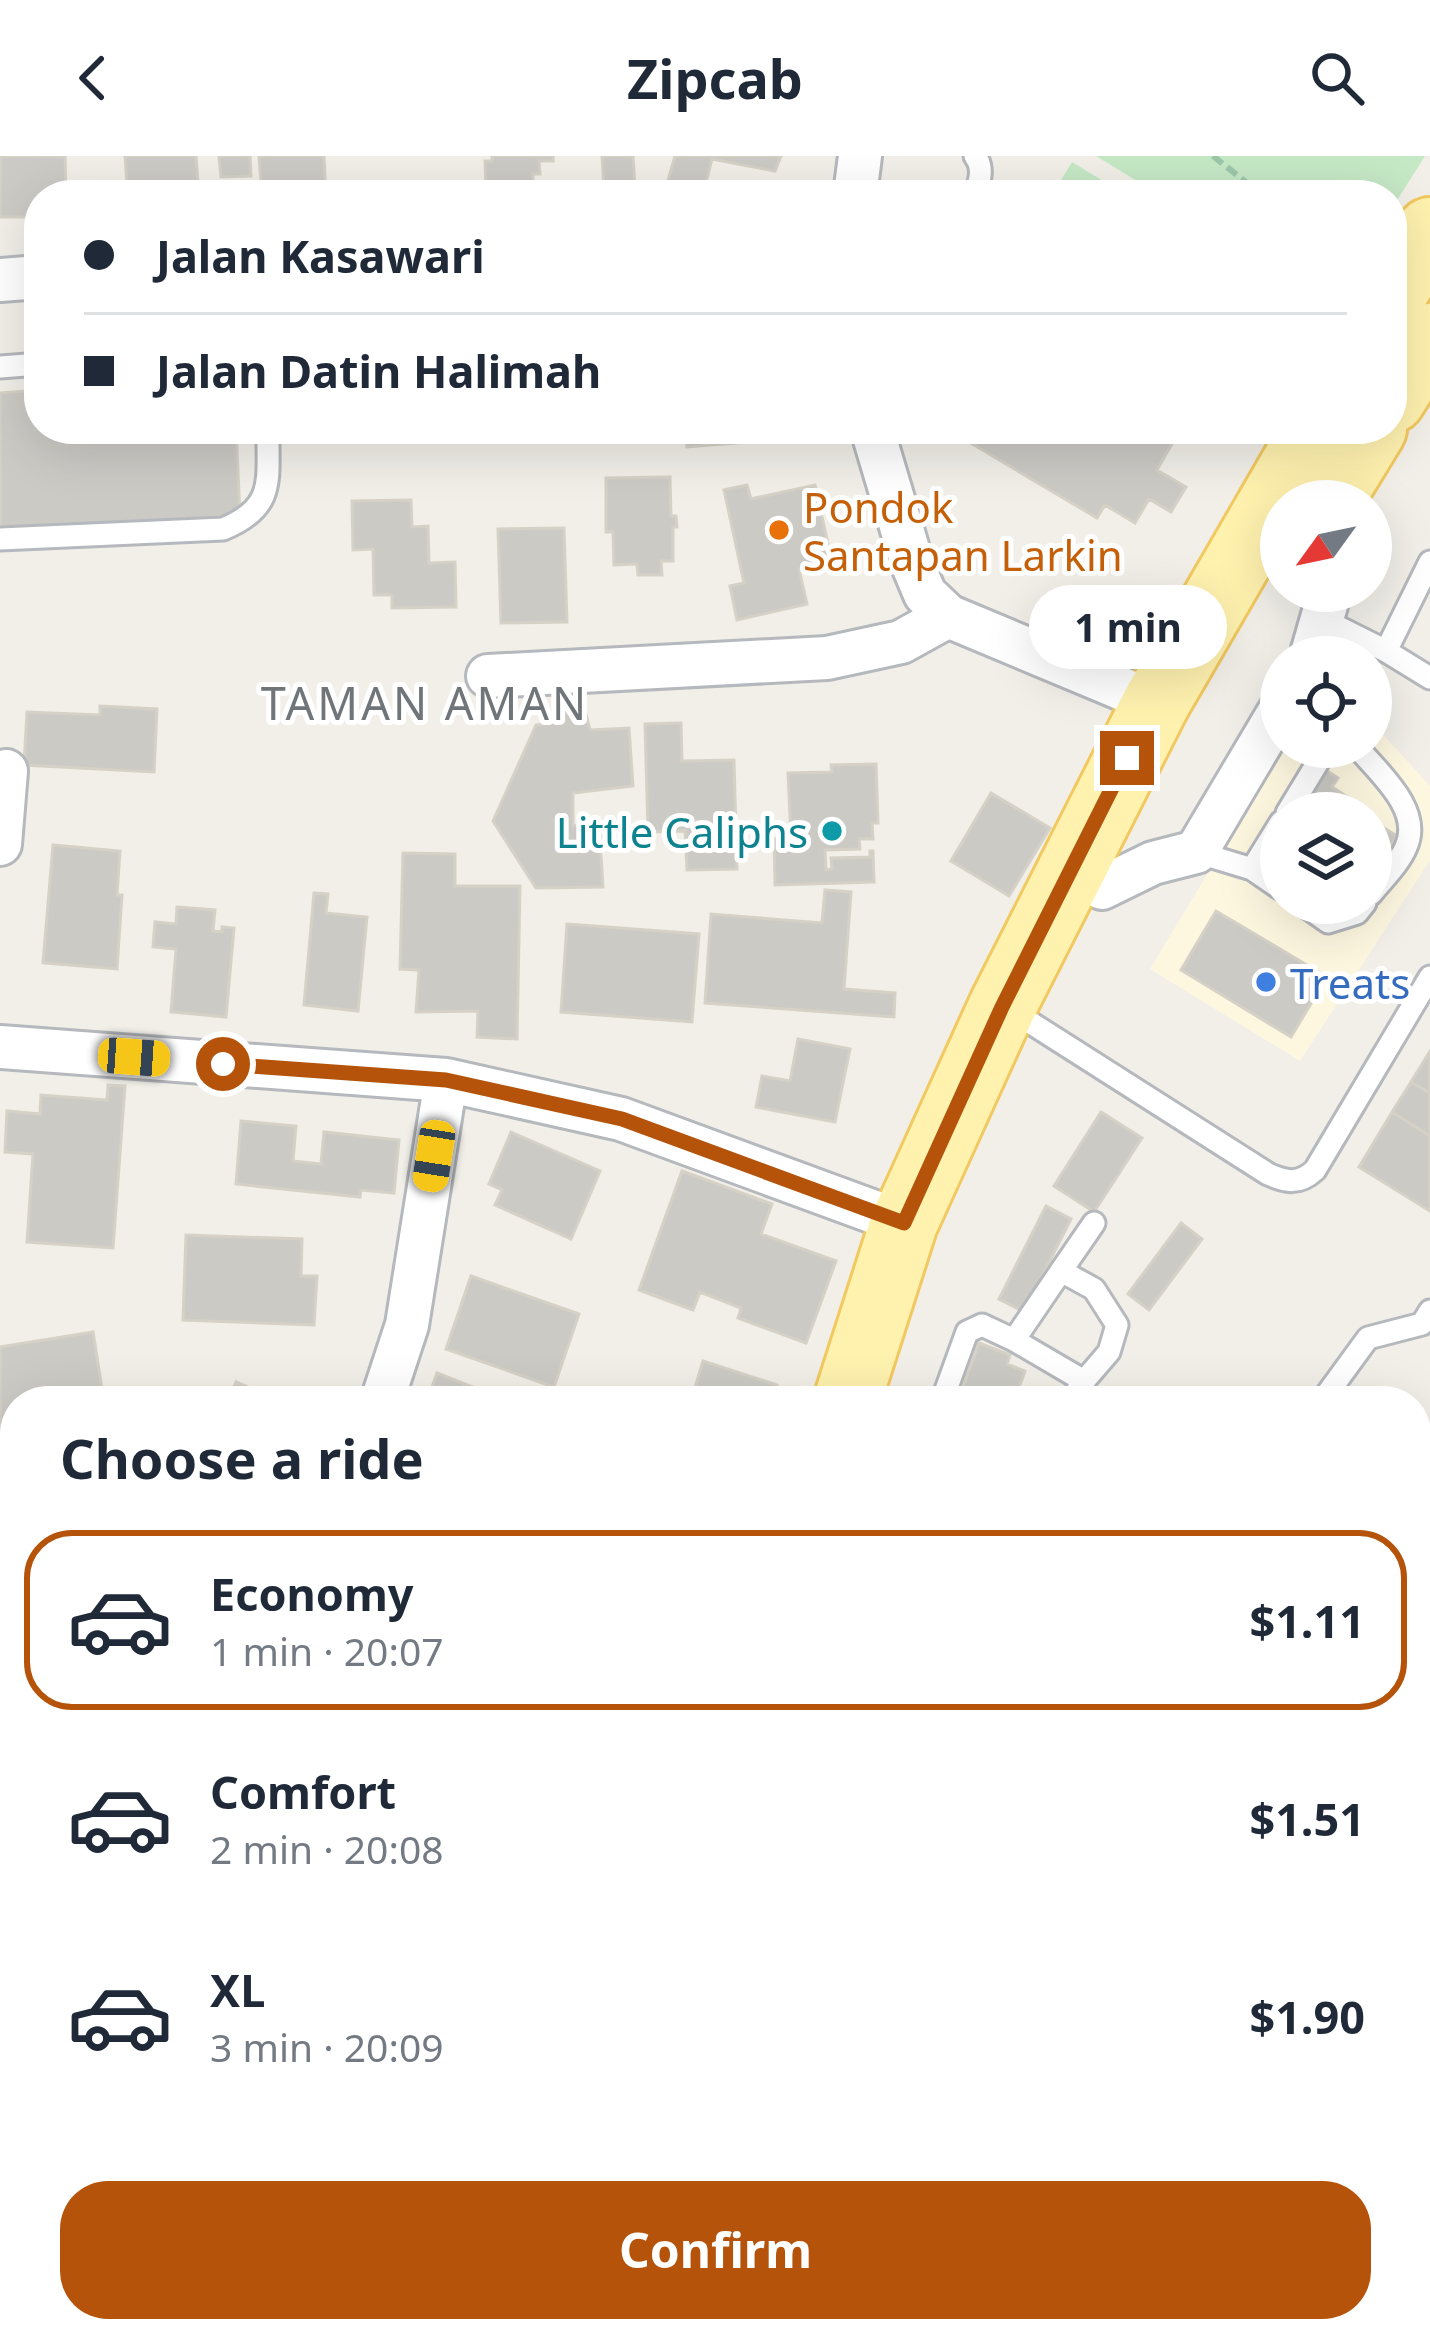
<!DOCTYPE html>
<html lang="en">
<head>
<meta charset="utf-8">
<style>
  :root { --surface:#fff; --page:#f2f2f3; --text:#1f2937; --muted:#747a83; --line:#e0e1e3; --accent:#b45309 }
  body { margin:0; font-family:"Noto Sans",sans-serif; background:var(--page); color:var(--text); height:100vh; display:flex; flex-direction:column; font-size:45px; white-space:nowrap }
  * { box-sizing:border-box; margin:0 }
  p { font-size:39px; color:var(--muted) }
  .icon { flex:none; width:66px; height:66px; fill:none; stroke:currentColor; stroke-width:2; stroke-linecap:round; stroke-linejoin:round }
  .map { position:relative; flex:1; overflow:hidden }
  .side { position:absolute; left:0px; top:1230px; width:1431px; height:957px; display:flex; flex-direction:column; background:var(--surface); border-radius:48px 48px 0 0; box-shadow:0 12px 48px #0002 }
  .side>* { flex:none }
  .banner { position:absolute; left:24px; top:24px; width:1383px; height:264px; border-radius:48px; box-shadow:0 12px 48px #0002; display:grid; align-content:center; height:264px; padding:0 60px; background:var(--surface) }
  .needle { width:78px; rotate:237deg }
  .controls { position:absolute; left:1260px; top:324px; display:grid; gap:24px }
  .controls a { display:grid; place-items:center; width:132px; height:132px; border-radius:50%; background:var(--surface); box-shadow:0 12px 48px #0002; font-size:60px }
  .end { position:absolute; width:54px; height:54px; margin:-27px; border:15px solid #b45309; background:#fff; box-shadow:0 0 0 6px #fff }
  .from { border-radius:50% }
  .bubble { position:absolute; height:84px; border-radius:42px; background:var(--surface); box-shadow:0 12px 48px #0002; font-size:39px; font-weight:700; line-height:84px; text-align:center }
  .car { position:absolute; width:36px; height:72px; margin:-36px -18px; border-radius:15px; box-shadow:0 0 9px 3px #0007; background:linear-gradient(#f5c518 24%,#345 0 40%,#f5c518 0 76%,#345 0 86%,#f5c518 0) }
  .banner b { display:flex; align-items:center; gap:42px; height:114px; font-size:45px }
  .banner b+b { border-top:3px solid var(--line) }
  .banner i { width:30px; height:30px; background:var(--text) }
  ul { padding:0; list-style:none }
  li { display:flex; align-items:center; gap:36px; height:180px; margin:0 24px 18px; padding:0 36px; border:6px solid transparent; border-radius:48px }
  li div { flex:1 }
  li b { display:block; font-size:45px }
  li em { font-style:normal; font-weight:700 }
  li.current { border-color:var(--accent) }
  li>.icon { width:108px; height:108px; stroke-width:1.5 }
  h2 { padding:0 60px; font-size:54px; line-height:144px }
  .action { display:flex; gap:24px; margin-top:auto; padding:24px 60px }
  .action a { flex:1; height:138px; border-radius:48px; background:var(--accent); color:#fff; font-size:48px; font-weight:700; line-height:138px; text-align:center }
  header { display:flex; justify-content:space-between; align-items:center; height:156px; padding:0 60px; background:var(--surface); font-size:54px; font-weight:700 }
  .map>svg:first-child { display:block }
</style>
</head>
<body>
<header><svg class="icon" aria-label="back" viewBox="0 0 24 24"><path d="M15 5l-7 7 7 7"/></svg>Zipcab<svg class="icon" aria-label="search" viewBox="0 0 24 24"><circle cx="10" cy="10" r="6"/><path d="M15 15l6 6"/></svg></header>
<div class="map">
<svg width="1430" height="2186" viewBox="0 0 1430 2186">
  <rect width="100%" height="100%" fill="#f1efe8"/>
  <path fill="#fef7e0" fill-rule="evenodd" d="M1371,565L1430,630V704L1300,905L1150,813L1284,591H1371ZM1281,657H1371V747H1281Z
    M471,2172H556L579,2186H462Z"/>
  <path fill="#c5e8c5" d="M1096,0H1425L1392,52V39H1160Z
    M1072,6L1126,39H1052Z
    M1416,2002L1430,2005V2186H1261L1270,2172H1416Z"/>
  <path fill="#cccac5" stroke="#d6d1c6" stroke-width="3" d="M0,0H65L66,39H39V61H0Z
    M125,0H196L199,39H128Z
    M219,0H250L251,20L221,21Z
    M259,0H324L326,39H262Z
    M492,0H553V5H539L540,18H533V30L486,32L485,5H492Z
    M602,0H633L635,31L604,32Z
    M675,0H781L775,15L712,3L703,39L667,28Z
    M39,234V273H236L240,359L0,376V237Z
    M685,273H784L785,283L687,291Z
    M976,273H1152L1173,286L1157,314L1186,331L1171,356L1149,343L1135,367L1105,349L1097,362L969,286Z
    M670,321L671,360H676L677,371H673V405H661L662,419H638L637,408L614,409L613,376H606V322Z
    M747,329L751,343L815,329L832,406L799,413L807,448L737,464L730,430L744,427L724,334Z
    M411,344L412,371L428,370L429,407L455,406L456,451L392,452V439H374L373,393L353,394L352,345Z
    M564,372L567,466L501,467L498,373Z
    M100,550L157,553L154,616L24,609L27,556L100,559Z
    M562,555H585L590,574L629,572L633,630L573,637V670L599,668L603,731L536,732L493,665L536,569L564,565Z
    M681,567L682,605L734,604L737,713L687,714L685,675L648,676L645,568Z
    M876,608L878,667H872L873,683H859L860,693L825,694L826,714L832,713L831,702L870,701V695H873L874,726L775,729L774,683L791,682L788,617L832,616L831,609Z
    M1321,611L1338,622L1332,631L1352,644L1348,650L1359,657H1294Z
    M991,637L1050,672L1009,740L951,705Z
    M1371,664L1397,680L1371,723Z
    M53,689L120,695L117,739H122L117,813L43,807Z
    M403,697L455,698V730H520L517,883L477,881L478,855L416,856L419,814L400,813Z
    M825,734L851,736L844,833L895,837L894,861L705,847L711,758L822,767Z
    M314,737L328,738L326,757L367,761L358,855L304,849Z
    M177,751L215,754L213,775L222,776V771L234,772L226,861L171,856L176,793L153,791L155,766L176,768Z
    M1216,755L1327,821L1291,881L1181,814Z
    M567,768L699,778L692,866L561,856Z
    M798,883L850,893L835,966L756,951L762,920L790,925Z
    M1430,895V937L1411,926Z
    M1411,926L1430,937V980L1392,956Z
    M108,929L125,930L113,1092L27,1086L33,998L5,996L7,955L40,958L41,939L107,944Z
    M1101,956L1142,982L1094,1056L1054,1030Z
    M1392,956L1430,980V1055L1359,1011Z
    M241,965L296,970L293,1005L321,1008L324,976L399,984L394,1037L361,1034L360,1041L236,1028Z
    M511,976L600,1015L571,1083L495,1049L502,1034L489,1028Z
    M682,1015L772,1048L761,1078L836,1105L806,1187L738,1162L741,1152L700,1136L693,1154L639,1134Z
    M1046,1050L1071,1063L1024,1156L999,1143Z
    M1181,1067L1202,1083L1149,1154L1128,1138Z
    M186,1079L302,1083L301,1120H317L314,1169L183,1164Z
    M471,1120L579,1158L554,1231L446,1193Z
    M93,1176L104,1245H15V1356L9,1357L8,1350L0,1351V1191Z
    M979,1187L1010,1199L1007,1208L1025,1215L1014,1245H958Z
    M703,1205L777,1229L772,1245H691Z
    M437,1217L508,1245H427Z
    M236,1226L280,1245H228Z
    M15,1433V1533L12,1529L0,1539V1446Z
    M15,1770V1848L0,1826V1780Z
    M0,1907L15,1927V1945L0,1956Z"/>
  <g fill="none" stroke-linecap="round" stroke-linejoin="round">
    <defs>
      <path id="lane" d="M974,39C980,27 984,11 975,0
        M0,211L39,208
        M0,383L223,373C277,351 267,323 268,273
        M1322,463L1386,495L1430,522
        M1386,495L1430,406
        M1357,591C1379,617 1423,654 1406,691C1399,708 1382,724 1371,738
        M1287,657L1327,591
        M1196,696L1252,713L1281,733
        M1252,713L1281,666
        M1301,747L1328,766L1357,757L1365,747
        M1031,867L1268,1018C1286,1026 1299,1029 1315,1014L1430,821
        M1014,1184L1061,1115
        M1084,1225L1109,1196L1117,1169L1094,1133L1061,1115L1094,1067
        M942,1245L967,1176L982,1169L1014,1184L1084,1225L1070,1245
        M1322,1245L1368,1182L1422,1168L1430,1155
        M1416,1369L1430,1347
        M1416,1867L1430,1844
        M514,2172L527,2186
        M692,2172L715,2186
        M769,2172L792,2186
        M985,2172L1007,2186
        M807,2186L819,2172
        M899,2186L907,2172
        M959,2186L968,2172
        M1190,2186L1202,2172"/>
      <path id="street" d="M855,39L860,0
        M0,124L39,121
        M872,273L912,407L925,438L948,460L1156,547
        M1311,501L1330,435
        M488,520L827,502L901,486L948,460
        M0,688L6,615
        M1102,732L1153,707L1196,696L1281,553
        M0,891L446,924L621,963L904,1067
        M382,1245L407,1169L446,924
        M0,1726L15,1715"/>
      <path id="primary" d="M1392,140L1430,75
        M1392,243L1430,181
        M1329,345L1373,273
        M847,1245L904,1067L1002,851L1156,547L1315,273
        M332,2186L341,2172"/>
    </defs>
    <use href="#lane" stroke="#b5b8bc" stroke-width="27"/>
    <use href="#street" stroke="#b5b8bc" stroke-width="48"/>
    <use href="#primary" stroke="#f2c960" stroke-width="72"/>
    <path stroke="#9cc7a9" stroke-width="6" stroke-dasharray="12 6" stroke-linecap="butt" d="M1213,0L1262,39"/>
    <use href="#lane" stroke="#fff" stroke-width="21"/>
    <use href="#street" stroke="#fff" stroke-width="42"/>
    <use href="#primary" stroke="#fff2af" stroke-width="66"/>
  </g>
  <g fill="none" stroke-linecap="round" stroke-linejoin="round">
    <path stroke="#b45309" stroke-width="15" d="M223,908L446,924L622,963L904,1067L1002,851L1127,602"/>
  </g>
  <circle fill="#e8710a" stroke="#fff" stroke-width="4.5" cx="779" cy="374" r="12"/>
  <circle fill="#0f9aa8" stroke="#fff" stroke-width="4.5" cx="832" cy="675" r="12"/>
  <circle fill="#3f7fe0" stroke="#fff" stroke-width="4.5" cx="1266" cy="826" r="12"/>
  <g text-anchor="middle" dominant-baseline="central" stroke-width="10" stroke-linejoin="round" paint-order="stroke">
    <g font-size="42" fill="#c56008" stroke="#fff" text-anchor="start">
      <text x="803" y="350">Pondok<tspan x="803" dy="48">Santapan Larkin</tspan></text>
    </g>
    <g font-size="42" fill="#0d838f" stroke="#fff" text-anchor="end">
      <text x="808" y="675">Little Caliphs</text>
    </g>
    <g font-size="42" fill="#366cbe" stroke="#fff" text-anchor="start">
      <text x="1290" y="826">Treats</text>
    </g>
    <g font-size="45" letter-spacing="3" fill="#70757a" stroke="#fff">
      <text x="425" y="546">TAMAN AMAN</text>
    </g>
  </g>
</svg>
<div class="controls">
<a><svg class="needle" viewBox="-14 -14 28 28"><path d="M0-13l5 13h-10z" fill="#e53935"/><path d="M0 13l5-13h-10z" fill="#747a83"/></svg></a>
<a><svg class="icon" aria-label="locate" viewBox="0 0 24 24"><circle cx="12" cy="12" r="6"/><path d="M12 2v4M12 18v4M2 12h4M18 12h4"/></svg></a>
<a><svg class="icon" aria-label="layers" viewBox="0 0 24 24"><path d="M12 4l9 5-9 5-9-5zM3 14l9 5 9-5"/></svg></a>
</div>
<i class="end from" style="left:223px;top:908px"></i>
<i class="end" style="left:1127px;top:602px"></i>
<div class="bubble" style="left:1029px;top:429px;width:198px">1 min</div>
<i class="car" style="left:134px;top:901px;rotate:94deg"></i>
<i class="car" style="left:434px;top:1000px;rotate:189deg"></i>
<div class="banner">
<b><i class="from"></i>Jalan Kasawari</b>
<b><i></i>Jalan Datin Halimah</b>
</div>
<section class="side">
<h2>Choose a ride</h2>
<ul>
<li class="current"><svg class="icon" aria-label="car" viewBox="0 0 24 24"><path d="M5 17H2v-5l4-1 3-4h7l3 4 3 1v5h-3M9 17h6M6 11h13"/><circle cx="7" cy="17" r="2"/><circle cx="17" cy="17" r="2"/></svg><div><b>Economy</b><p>1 min · 20:07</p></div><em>$1.11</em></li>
<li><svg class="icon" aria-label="car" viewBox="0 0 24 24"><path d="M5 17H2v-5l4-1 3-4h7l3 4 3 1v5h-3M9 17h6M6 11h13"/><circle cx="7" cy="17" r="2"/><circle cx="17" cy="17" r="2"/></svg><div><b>Comfort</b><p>2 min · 20:08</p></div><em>$1.51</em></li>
<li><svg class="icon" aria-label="car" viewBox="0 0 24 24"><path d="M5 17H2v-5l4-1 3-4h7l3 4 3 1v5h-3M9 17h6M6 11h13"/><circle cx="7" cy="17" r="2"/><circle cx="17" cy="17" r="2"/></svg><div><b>XL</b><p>3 min · 20:09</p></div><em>$1.90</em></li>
</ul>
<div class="action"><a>Confirm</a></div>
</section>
</div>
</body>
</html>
